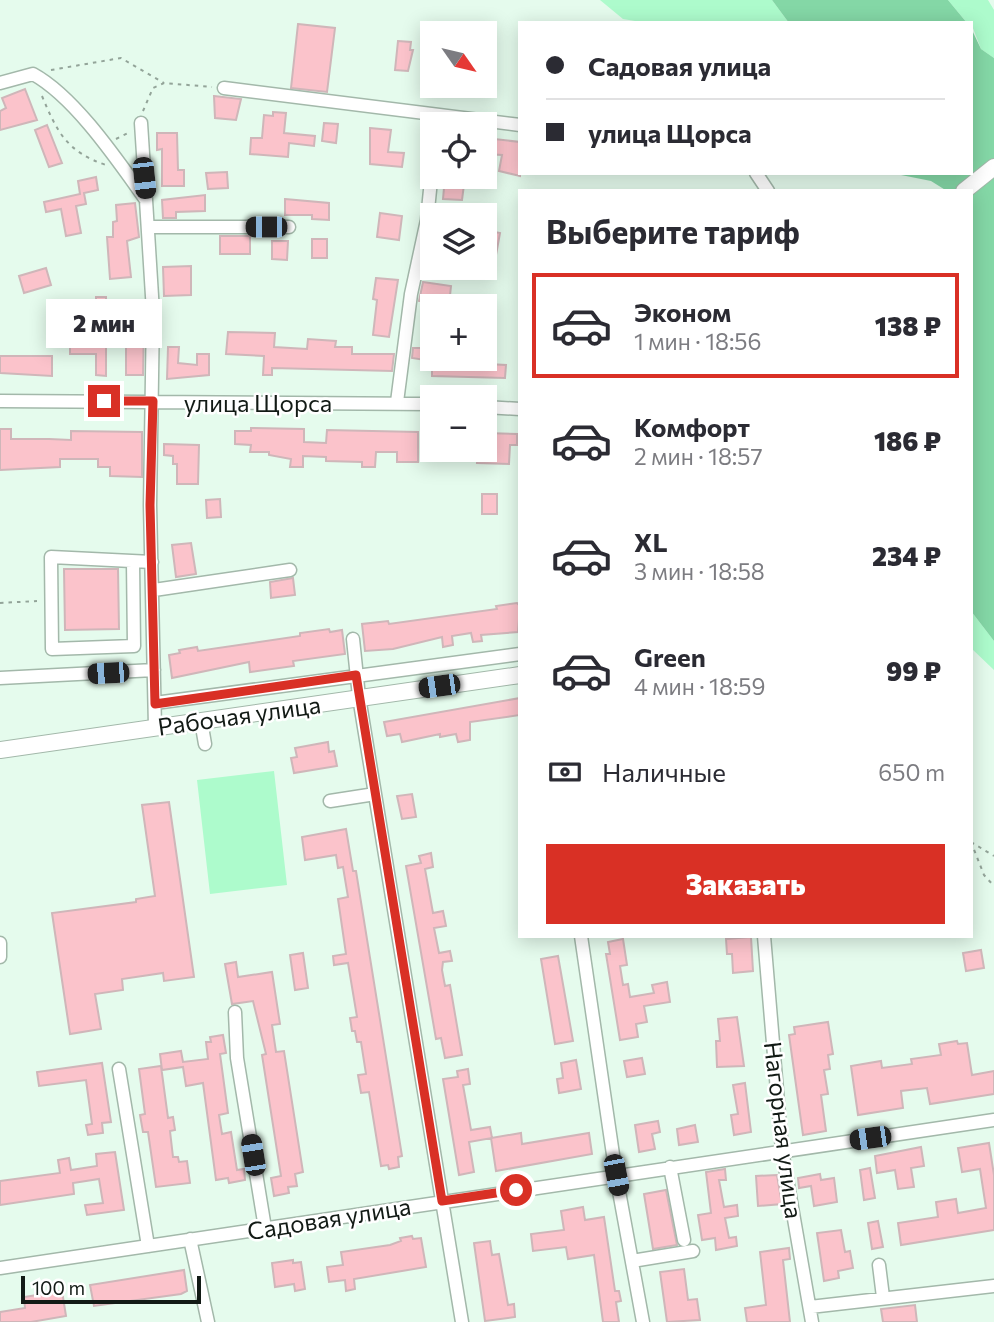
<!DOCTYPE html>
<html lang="ru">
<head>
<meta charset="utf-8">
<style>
  :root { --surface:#fff; --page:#f7f7f7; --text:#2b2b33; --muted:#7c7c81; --line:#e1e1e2; --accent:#d93025 }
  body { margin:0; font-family:Commissioner,sans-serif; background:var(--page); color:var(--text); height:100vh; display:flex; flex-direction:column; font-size:26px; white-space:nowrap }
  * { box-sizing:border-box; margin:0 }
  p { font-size:23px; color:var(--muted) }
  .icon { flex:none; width:38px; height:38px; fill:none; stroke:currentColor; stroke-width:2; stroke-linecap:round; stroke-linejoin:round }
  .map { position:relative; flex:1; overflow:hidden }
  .side { position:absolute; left:518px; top:189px; width:455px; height:749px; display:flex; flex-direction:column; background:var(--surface); border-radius:0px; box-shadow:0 4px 18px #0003 }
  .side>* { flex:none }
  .guide { position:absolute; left:518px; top:21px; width:455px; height:154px; border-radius:0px; box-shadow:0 4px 18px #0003; display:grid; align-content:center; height:154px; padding:0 28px; background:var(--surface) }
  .needle { width:46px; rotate:124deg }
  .fabs { position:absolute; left:420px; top:21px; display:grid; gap:14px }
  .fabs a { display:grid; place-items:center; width:77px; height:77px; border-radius:0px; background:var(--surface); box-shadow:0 4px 18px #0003; font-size:35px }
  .scale { position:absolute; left:21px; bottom:18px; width:180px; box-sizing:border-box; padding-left:7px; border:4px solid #121a15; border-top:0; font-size:19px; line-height:24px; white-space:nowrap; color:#121a15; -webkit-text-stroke:5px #fff; paint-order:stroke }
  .end { position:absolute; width:32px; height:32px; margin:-16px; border:9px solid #d93025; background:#fff; box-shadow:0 0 0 4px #fff }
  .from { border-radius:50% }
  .bubble { position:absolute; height:49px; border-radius:0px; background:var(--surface); box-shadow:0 4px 18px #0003; font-size:23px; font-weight:800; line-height:49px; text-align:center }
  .car { position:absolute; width:21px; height:42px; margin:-21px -10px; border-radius:9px; box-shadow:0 0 5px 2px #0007; background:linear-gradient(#222 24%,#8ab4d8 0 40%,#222 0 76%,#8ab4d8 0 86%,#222 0) }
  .guide b { display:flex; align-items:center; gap:24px; height:66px; font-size:26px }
  .guide b+b { border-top:2px solid var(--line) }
  .guide i { width:18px; height:18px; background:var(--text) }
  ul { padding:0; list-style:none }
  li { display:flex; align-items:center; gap:21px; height:105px; margin:0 14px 10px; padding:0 14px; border:4px solid transparent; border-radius:0px }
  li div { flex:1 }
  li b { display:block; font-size:26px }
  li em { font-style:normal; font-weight:800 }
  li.selected { border-color:var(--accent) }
  li>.icon { width:63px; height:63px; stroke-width:1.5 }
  h2 { padding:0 28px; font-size:32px; line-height:84px }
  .pay { display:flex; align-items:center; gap:18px; height:77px; padding:0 28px; font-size:26px }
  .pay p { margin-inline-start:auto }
  .cta { display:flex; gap:14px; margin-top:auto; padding:14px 28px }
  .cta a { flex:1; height:80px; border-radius:0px; background:var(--accent); color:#fff; font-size:28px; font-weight:800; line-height:80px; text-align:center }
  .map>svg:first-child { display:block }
</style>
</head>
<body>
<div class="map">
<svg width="994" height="1322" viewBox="0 0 994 1322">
  <rect width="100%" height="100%" fill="#e5fbed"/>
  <path fill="#adfbcc" d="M600,0H772L789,23H647L623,19Z
    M948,0H988L994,10V58L981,49L971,23H967Z
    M971,611L994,641V670L971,648Z
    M274,771L287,885L210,894L197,780Z"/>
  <path fill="#84d7a6" d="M772,0H948L967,23H789Z
    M971,28L981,49L994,58V641L971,611V191H947L931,181L891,173H971Z"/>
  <path fill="#fbc3cb" stroke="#cfb6b9" stroke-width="2" d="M298,24L335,28L327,92L291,88Z
    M398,41L411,42L410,50H413L408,71L395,70Z
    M25,89L37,120L0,130V111L6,108L2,98Z
    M214,96L241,99L236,120L215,118Z
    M273,112L286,113L284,133L315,136L314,146L289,143L288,157L250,154L251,138H262L264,115L273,116Z
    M324,123L338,124L336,143L322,141Z
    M47,125L62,163L49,167L35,130Z
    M370,128L391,130L388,152L404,153L402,167L370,164Z
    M157,133H177L178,170H184V186H162V149L157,150Z
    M485,138L520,142V176L499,171L502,155L485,154Z
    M227,172L228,188L208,189L206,173Z
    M96,177L98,190L84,193L86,204L76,206L81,233L66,236L61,209L46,212L44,202L80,194L78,181Z
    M445,177H465L462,200L443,199Z
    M205,195V211L176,212V218H163L162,200Z
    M285,199L329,203V220L312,219V215H285Z
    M135,203L139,237L127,241L131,277L110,279L107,237H113V222L117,221L116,205Z
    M380,213L402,216L399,240L377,237Z
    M485,230L500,233L496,255L485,253Z
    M220,236H250V254H220Z
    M312,239H327V258H312Z
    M272,241H288L287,260L272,259Z
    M191,266V295L164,296L163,267Z
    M46,268L51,285L24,293L19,276Z
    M376,278L398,280L389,337L373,335L377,300L373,299Z
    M423,282L451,286L449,305L419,301Z
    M96,297H106V325H144L143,375H126V336H106V376L96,375V354H70V339H96Z
    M228,332L275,333L274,347L307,349L308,339L336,341L335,347H352V354H394L392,371L272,368V375H263L264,356L226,354Z
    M168,347H179L178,363L197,365V354H209V375L167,379Z
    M413,348H432V359H487V364L506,365L505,378L432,376V361L412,358Z
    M0,356H52V376L0,373Z
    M251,428L304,429V442L326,443L327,430L418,432V462H397V452H376L375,467H362V462L326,461V457L303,456V467H290L291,459L269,455V452H250L251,445L235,444V431H251Z
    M0,429H11V439H49L71,440V431L142,432V477L110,476V467H98V459H60V467L0,470Z
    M485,433L517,434V445H510L509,464L477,463L478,450H485Z
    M164,444L199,445L198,484H177V464H173V456L164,455Z
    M482,494H497V514H482Z
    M220,499L221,517L207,518L206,500Z
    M191,543L196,574L176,577L172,545Z
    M64,569H118L119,629L65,630Z
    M293,578L295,595L271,598L270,582Z
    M517,603L520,606L518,632L481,635L482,641L473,642L471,633L452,636L453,645L443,647L442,637L393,649L365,651L362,624L388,621L389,624L497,609L496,606Z
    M329,629L330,632L342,630L345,654L293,661L294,666L250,672L249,662L172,678L169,655L180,653L179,650L197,647L198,651L300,636V633Z
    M520,698V715L470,722V740L458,742L456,734L440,737V734L402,742L400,734L387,736L384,722Z
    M328,742L329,752L334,751L337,766L294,773L291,758L297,757L295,748Z
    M412,794L416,817L402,819L397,796Z
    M169,802L194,977L164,981L163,973L122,979L123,990L95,994L101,1029L70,1034L52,913L136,902V899L155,896L142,805Z
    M346,829L353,871H356L402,1156L398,1157L399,1167L389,1169L388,1165L381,1166L369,1092L361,1093L358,1075L366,1074L361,1042H357L355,1031H352L350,1018L357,1017L348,963L334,965L333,956L346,954L338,899L348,897L343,867L338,868L336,855L305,860L302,837Z
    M431,853L433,867L425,869L433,913L443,911L446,926L434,928L439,953L450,951L452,961L443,962L442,970L445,986L450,985L462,1055L445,1058L441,1038L436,1039L406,866L421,863L419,856Z
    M751,937L753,971L733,973L732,954H727L726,939Z
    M623,939L627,965L620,966L623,985L628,984L630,997L654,993L652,985L667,982L670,1002L644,1006L647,1022L636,1024L638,1037L620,1040L606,954H610L608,942Z
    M981,950L984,968L966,971L963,953Z
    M303,953L308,988L295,990L290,955Z
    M558,956L573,1041L555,1044L541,959Z
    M236,962L238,977L272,972L280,1024L272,1025L276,1052L284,1051L303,1172L295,1174L297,1186L288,1187L289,1193L274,1196L271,1178L281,1176L262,1055L266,1054L253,1001L232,1004L225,964Z
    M737,1017L744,1066L717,1067L716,1041H720L718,1019Z
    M828,1022L833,1054L828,1055L830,1069L824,1070L828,1094L821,1095L826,1131L803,1135L789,1035L795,1034L794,1027Z
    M223,1035L226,1053L220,1054L228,1113L219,1115L222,1134L231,1132L237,1170L244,1169L245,1180L229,1183L228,1178L216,1180L203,1083L186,1086L183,1067L162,1070L160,1054L181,1051L183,1062L208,1059L206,1042H211L210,1037Z
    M957,1041L958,1044L967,1043L972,1075L994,1071V1094L930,1104L927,1088L901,1091L903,1108L858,1115L851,1066L881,1061L882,1068L912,1064L911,1059L941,1055L939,1044Z
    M642,1058L645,1074L627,1077L624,1061Z
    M576,1060L581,1089L559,1093L557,1079L563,1078L561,1063Z
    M102,1063L111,1122L102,1123L103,1133L88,1135L86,1125L92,1124L86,1080L39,1086L37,1072Z
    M161,1066L168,1118L173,1117L175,1130L170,1131L173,1157H178L179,1162L187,1161L190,1183L156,1187L148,1132H143L140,1115L145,1114L139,1069Z
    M468,1069L470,1084L463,1085L471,1130L490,1127L492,1138L469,1142L474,1172L459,1175L443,1079L458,1077L457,1071Z
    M745,1083L751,1132L734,1135L731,1115L738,1114L733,1085Z
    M658,1121L660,1132L652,1134L655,1149L639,1152L635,1125Z
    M695,1125L698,1142L679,1145L677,1129Z
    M521,1133L522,1144L589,1133L592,1154L496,1171L491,1138Z
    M989,1143L994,1175V1230L901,1245L898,1223L938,1217L936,1202L956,1199L958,1213L986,1208L980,1169L962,1172L958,1148Z
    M921,1147L924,1166L911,1168L914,1187L898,1189L895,1170L877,1173L875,1156Z
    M115,1152L124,1210L87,1215L85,1205L103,1203L99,1179L73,1183L74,1194L0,1205V1181L60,1173L58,1160L69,1158L71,1170L97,1166L96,1154Z
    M870,1168L875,1198L864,1200L860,1170Z
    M725,1169L726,1180H719L724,1207L737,1205L738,1216L725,1218L729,1238L736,1237L737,1246L716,1250L715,1238L702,1240L698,1215L711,1213L706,1172Z
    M820,1174L821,1180L834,1178L837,1202L814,1206L811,1186L799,1188L798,1178Z
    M777,1175L782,1204L758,1206L756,1176Z
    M666,1190L677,1245L653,1249L644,1194Z
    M583,1207L585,1220L604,1217L615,1291H619L621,1301L616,1302L619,1322H603L594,1255L568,1259L566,1247L533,1251L531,1234L564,1230L561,1211Z
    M878,1221L883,1247L872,1249L868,1223Z
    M841,1230L845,1252L850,1251L853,1268L838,1271L839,1278L824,1281L817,1233Z
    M412,1236L413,1239L421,1238L426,1267L354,1279L355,1289L346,1291L345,1280L329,1282L327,1267L343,1265L341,1252L390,1245L401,1241L400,1238Z
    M490,1241L492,1255L499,1254L508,1305L514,1304L515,1317L485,1321L474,1243Z
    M789,1248L790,1259L783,1260L790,1322H747L745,1308L766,1305L760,1252Z
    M293,1260V1263L301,1262L305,1289L295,1291L294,1284L275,1287L272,1263Z
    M684,1269L688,1300L697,1299L700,1320L667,1322L660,1272Z
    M184,1270L187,1291L181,1294L94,1306L90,1285Z
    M62,1291L66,1316L31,1322H0V1312L25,1308L24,1297Z
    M915,1305L917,1322H883L881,1309Z"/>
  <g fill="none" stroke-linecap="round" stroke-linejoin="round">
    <defs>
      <path id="minor" d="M0,83L33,74C75,97 118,161 146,200L141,123
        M224,88L520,125
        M756,173L768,191
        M146,200L153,312L150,505L155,727
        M149,227H289
        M0,401L432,404
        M397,402L411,294L427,220L432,170
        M485,407L520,409
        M133,562L134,646L52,649L51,557L152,562
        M154,590L290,570
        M353,639L359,697L462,1322
        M0,678L154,670
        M155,703L520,654
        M201,721L205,744
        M330,801L375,794
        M581,936L616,1175L643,1322
        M764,936L782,1150L812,1322
        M0,943V957
        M235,1012L237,1058L265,1228
        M119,1069L148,1246
        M670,1167L684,1240
        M190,1239L208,1322
        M632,1261L693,1251
        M879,1265L883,1297
        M0,1268L994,1120
        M810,1307L994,1286"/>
      <path id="major" d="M964,191L994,167
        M0,750L520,675"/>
    </defs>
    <use href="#minor" stroke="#a3b8aa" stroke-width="15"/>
    <use href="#major" stroke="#a3b8aa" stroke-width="18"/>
    <path stroke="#93a499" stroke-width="2" stroke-dasharray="3.5 5" stroke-linecap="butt" d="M51,70L121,58L164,83
      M42,96C57,132 67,152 106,165
      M143,111L153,88L164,83L212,87
      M116,139L130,132
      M0,603L37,601
      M971,842L984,875L994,886
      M971,842L994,856"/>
    <use href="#minor" stroke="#fff" stroke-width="12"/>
    <use href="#major" stroke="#fff" stroke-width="16"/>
  </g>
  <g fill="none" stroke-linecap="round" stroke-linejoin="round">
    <path stroke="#d93025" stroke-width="9" d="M104,401H153L150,505L155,704L356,675L442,1201L516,1190"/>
  </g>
  <g text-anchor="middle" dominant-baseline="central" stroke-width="5" stroke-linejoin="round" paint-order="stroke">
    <g font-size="24" fill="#121a15" stroke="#fff">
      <text x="258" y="402">улица Щорса</text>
      <text transform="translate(239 715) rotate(-8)">Рабочая улица</text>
      <text transform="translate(784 1130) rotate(83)">Нагорная улица</text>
      <text transform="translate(329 1218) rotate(-9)">Садовая улица</text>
    </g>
  </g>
</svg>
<div class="fabs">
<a><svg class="needle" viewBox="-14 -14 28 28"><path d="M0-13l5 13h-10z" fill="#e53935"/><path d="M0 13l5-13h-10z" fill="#7c7c81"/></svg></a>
<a><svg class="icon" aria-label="locate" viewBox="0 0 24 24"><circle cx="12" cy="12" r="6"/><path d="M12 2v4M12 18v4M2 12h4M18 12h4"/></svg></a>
<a><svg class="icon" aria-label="layers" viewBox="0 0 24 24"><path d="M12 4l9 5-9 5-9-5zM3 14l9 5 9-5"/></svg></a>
<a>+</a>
<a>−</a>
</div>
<div class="scale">100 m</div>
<i class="end from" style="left:516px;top:1190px"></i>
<i class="end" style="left:104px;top:401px"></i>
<div class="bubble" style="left:46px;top:299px;width:116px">2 мин</div>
<i class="car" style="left:144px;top:178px;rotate:174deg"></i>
<i class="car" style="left:266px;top:227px;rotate:270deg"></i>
<i class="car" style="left:108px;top:673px;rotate:267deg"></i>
<i class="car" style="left:439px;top:686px;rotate:262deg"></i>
<i class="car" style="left:870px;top:1138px;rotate:262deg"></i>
<i class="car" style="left:253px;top:1155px;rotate:351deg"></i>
<i class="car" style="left:616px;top:1175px;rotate:169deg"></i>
<div class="guide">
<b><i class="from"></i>Садовая улица</b>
<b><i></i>улица Щорса</b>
</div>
<section class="side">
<h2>Выберите тариф</h2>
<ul>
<li class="selected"><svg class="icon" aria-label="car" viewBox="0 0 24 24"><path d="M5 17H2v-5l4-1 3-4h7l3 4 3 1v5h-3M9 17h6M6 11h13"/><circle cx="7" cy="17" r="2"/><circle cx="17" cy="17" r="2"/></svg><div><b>Эконом</b><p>1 мин · 18:56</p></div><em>138 ₽</em></li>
<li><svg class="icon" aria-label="car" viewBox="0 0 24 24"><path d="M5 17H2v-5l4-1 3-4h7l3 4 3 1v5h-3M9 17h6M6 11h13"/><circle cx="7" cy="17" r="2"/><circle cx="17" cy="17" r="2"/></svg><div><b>Комфорт</b><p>2 мин · 18:57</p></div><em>186 ₽</em></li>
<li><svg class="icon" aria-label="car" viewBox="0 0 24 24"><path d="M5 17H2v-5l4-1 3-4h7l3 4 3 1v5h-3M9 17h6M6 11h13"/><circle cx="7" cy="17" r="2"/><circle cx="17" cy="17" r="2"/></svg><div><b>XL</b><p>3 мин · 18:58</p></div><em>234 ₽</em></li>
<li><svg class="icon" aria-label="car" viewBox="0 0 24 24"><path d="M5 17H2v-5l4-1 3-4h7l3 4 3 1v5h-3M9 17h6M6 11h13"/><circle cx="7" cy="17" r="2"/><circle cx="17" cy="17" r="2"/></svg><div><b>Green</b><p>4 мин · 18:59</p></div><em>99 ₽</em></li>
</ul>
<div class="pay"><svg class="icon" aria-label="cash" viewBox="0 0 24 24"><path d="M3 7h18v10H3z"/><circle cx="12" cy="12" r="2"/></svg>Наличные<p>650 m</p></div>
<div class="cta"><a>Заказать</a></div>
</section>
</div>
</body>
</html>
